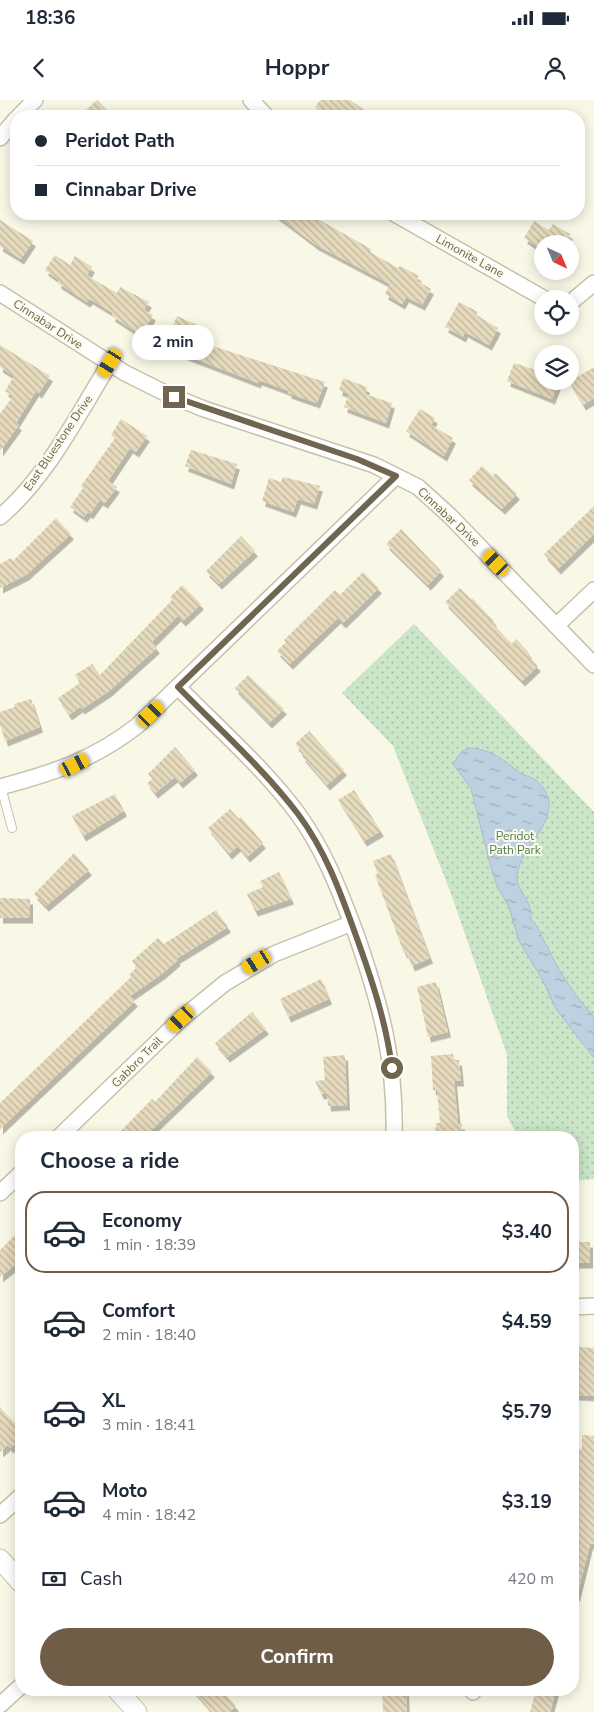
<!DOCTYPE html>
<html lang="en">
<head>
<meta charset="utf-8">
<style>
  :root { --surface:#fff; --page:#f6f6f7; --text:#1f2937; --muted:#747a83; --line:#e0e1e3; --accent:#705d48 }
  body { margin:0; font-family:"Nunito Sans",sans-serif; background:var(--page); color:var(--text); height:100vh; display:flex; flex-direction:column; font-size:19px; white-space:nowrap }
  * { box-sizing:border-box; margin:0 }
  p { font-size:16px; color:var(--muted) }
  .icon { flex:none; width:28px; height:28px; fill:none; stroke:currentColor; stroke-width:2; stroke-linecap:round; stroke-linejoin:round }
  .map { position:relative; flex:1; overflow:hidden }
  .side { position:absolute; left:15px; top:1031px; width:564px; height:565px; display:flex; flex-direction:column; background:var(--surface); border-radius:20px; box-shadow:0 2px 12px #0003 }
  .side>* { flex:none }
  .hud { position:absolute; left:10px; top:10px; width:575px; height:110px; border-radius:20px; box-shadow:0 2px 12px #0003; display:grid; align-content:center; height:110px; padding:0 25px; background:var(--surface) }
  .needle { width:32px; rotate:136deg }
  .controls { position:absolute; left:534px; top:135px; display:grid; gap:10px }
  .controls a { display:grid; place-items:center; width:45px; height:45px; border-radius:50%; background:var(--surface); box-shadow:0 2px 12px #0003; font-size:25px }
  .end { position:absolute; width:22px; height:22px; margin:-11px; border:6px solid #70654f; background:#fff; box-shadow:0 0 0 2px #fff }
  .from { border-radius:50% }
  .bubble { position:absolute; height:35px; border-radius:18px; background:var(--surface); box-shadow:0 2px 12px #0003; font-size:16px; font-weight:700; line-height:35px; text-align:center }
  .car { position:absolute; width:15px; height:30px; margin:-15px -8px; border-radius:6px; box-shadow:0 0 4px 1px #0007; background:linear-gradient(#f5c518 24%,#345 0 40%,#f5c518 0 76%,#345 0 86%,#f5c518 0) }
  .hud b { display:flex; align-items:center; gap:18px; height:48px; font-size:19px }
  .hud b+b { border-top:1px solid var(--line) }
  .hud i { width:12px; height:12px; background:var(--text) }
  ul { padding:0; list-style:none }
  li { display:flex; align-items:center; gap:15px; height:82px; margin:0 10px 8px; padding:0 15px; border:2px solid transparent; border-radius:20px }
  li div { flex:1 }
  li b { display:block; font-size:19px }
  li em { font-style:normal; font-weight:700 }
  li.on { border-color:var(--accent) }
  li>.icon { width:45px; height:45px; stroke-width:1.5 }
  h2 { padding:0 25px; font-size:22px; line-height:60px }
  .pay { display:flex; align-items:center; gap:12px; height:55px; padding:0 25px; font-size:19px }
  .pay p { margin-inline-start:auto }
  .action { display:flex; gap:10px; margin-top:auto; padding:10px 25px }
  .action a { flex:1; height:58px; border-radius:30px; background:var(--accent); color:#fff; font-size:20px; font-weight:700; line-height:58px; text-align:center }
  .status { display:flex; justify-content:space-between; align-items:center; height:35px; padding:0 25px; background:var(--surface); direction:ltr }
  .status svg { height:14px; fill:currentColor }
  header { display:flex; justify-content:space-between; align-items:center; height:65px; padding:0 25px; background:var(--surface); font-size:22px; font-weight:700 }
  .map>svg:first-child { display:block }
</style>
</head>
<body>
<div class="status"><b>18:36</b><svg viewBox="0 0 49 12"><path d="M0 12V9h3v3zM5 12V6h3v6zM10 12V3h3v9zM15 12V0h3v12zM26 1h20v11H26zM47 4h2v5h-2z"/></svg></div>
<header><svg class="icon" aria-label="back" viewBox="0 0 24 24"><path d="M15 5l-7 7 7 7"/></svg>Hoppr<svg class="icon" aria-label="person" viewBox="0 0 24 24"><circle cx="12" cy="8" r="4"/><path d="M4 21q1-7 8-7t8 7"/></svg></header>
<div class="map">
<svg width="594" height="1612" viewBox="0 0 594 1612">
  <defs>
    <pattern id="green-dots" width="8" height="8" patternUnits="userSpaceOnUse" patternTransform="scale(1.25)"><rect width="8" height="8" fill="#cae5c7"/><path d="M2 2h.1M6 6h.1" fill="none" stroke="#a8bda4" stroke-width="1.8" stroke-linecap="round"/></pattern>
    <pattern id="water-ripples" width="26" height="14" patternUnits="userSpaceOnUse" patternTransform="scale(1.25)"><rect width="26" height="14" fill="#bed1e0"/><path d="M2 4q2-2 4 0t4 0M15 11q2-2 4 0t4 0" fill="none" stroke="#9fadb8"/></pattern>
    <pattern id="building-back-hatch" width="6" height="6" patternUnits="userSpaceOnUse" patternTransform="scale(1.25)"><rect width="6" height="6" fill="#e6dabd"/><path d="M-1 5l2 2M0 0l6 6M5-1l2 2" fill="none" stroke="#bfb49c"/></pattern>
    <filter id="shadow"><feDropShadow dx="3" dy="5.5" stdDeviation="0" flood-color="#0004"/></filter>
  </defs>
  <rect width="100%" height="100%" fill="#f9f8e7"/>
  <path fill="url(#green-dots)" d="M414,524L594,712V1079L573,1081L572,1038L518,1037L507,1016V955L450,791L393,646L342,593Z"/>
  <path fill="url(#water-ripples)" stroke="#a6bdd1" d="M470,648C491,649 504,660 520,673C524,676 529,676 534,679C573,709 525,741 518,770C514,784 524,794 529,805C531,809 531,816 531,820L535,823L559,870L578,898L594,917V958L556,909L542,879L519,841L509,807L497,786L490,764L471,688L453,664L462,651Z"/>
  <path fill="url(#building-back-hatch)" filter="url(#shadow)" d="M97,0L113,16H79Z
    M320,0H350L373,16H325L315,7Z
    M275,114H309L371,149L370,152L398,168L400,166L419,176L416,180L431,189L422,205L406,197L402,204L385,194L390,184L316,145Z
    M0,120L33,141L21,159L0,146Z
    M534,121L549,130L553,124L570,134L566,141L571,144H542V150L524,138Z
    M55,155L70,165L75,156L92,167L87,175L101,184L117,193L120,187L149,202L144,210L153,215L141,235L112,216L113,213L90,199L87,202L58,183L59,180L45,170Z
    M459,202L478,212L476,215L498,228L489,245L465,232L463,237L445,227Z
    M177,216L197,225L196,228L210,235L206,244L325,282L317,303L288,293L289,291L259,280L258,283L180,253L181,250L165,243Z
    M0,245L50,276L39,293L36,291L16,323L19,325L0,351V314L13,296L5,291L14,276L0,267Z
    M514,263L542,272V281H559L552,299L507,281Z
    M594,267V298L583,305L569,282Z
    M343,278L367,287L365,294L392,303L386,323L344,307L349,294L339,290Z
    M420,309L435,318L431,325L453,338L444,356L406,331Z
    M121,319L147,336L136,352L130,348L108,381L117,387L105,403L100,400L90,414L88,412L84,417L70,407L83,388L81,386L115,338L111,335Z
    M191,350L237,364L231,384L185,366Z
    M482,366L493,376L496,373L517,394L502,409L469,380Z
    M283,377L320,386L314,404L298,399L293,412L262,401L269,378L281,382Z
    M594,406V434L558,469L544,454Z
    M56,418L71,434L26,475L0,488V464L11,458L13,461Z
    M401,429L441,471L428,485L386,444Z
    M241,436L255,451L219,484L206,471Z
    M363,472L379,488L343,523L338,518L290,564L277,551L286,542L284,540L335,490L340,495Z
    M182,485L201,504L183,521L178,516L152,542L157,548L109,591L82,609L80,607L69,615L58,598L80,583L75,575L92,564L100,575L172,500L170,497Z
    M460,488L471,499L472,498L494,521L492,523L512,544L516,539L529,553L527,555L538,566L522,581L445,502Z
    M248,575L284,609L269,623L235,588Z
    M31,599L40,627L5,641L0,624V612L15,607L14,604Z
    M309,631L344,670L327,685L302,656L304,654L295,644Z
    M175,647L195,670L180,683L175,677L155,693L147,683L153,679L148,674Z
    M354,690L381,731L364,741L338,700Z
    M115,694L124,711L83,736L72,716Z
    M230,709L239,719L241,717L263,743L247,757L238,746L229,754L208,728Z
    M74,753L89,770L46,806L34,794Z
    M391,754L430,858L412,866L406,852L404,853L375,775L378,774L373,761Z
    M279,772L291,799L255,811L247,794L263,787L260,781Z
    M0,798L30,799V818H0Z
    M216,810L228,827L176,859L178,860L163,873L130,896L135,901L0,1029V1003L131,877L129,875L137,867L132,861L158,838L164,844Z
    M321,879L329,899L288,917L280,899Z
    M436,882L448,932L428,937L417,887Z
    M252,912L266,929L227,957L215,943Z
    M453,954L454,960H459L461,981H454L458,1024H462L461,1038H435L436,1023H440L437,990H433L431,956Z
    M345,955L347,1005L328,1006L327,993L321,994L315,981L325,980L323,957Z
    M197,957L212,972L143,1038H114L152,999L155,1002Z
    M21,1129V1160L0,1177V1150Z
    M572,1142H590V1163H572Z
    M578,1247L594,1248V1296L576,1295Z
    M0,1307L21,1330V1339L10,1348L8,1345L0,1352Z
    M582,1335L594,1336V1444H590L577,1496L572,1495V1456L579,1420L572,1417L578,1382L579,1349H582Z
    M193,1590H222L236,1606L229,1612H212Z
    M382,1590H406L407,1612H383Z
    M536,1590H556L550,1612H530Z"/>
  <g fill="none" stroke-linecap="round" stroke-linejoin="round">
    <defs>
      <path id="service" d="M1,687L12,728"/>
      <path id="minor" d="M251,0L266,16
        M19,16L35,0
        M0,38L16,19
        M395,114L545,199
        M0,193L125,273L165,293L204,309L374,365L418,387L450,416L594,565
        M570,203L594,183
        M0,417C48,376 77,316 110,263
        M556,526L594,490
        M178,587C218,628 264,668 298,714C325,751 340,792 356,834C381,906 396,960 394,1038
        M0,687C53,673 93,660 137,626L396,376
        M58,1038L181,919L225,883L274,854L352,823
        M0,1093L21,1073
        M572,1207L594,1206
        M0,1415L21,1396
        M473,1592L474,1590
        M0,1605L21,1586"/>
      <path id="tertiary" d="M0,1459L21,1483
        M117,1590L137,1612"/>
    </defs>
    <use href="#service" stroke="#c7c0ac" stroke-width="10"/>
    <use href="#minor" stroke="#c7c0ac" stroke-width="18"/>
    <use href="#tertiary" stroke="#c7c0ac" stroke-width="21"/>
    <use href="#service" stroke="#fff" stroke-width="8"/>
    <use href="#minor" stroke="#fff" stroke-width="15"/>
    <use href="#tertiary" stroke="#fff" stroke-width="19"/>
  </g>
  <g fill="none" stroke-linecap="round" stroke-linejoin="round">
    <path stroke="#70654f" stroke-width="6" d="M174,297L357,359L396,376L178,587C218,628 263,668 298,714C325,750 340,791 355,833C371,877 386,921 392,968"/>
  </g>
  <g text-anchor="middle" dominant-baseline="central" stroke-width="4" stroke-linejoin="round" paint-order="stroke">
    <g font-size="12" fill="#70654f" stroke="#fdfbed">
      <text transform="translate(470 156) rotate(29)">Limonite Lane</text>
      <text transform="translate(48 224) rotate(33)">Cinnabar Drive</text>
      <text transform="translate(58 343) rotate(-56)">East Bluestone Drive</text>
      <text transform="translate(449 417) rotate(43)">Cinnabar Drive</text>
      <text transform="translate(137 962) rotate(-45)">Gabbro Trail</text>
    </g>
    <g font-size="12" fill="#4e7f4f" stroke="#fdfbed">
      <text x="515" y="736">Peridot<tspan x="515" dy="14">Path Park</tspan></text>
    </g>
  </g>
</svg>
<div class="controls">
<a><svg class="needle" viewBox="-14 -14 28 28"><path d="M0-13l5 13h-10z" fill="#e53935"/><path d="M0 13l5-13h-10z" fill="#747a83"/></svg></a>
<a><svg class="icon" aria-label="locate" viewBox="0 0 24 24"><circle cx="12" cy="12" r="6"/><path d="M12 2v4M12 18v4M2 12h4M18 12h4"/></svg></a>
<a><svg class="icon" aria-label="layers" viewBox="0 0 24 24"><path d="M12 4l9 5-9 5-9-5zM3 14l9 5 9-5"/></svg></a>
</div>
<i class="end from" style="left:392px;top:968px"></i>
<i class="end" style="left:174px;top:297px"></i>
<div class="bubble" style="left:132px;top:225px;width:82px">2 min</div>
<i class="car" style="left:110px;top:263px;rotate:212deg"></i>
<i class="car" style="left:496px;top:463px;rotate:316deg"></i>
<i class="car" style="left:151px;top:614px;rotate:46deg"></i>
<i class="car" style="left:75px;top:665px;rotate:63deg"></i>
<i class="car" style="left:257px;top:862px;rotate:239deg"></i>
<i class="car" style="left:181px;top:919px;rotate:227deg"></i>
<div class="hud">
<b><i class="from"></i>Peridot Path</b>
<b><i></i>Cinnabar Drive</b>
</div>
<section class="side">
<h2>Choose a ride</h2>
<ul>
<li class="on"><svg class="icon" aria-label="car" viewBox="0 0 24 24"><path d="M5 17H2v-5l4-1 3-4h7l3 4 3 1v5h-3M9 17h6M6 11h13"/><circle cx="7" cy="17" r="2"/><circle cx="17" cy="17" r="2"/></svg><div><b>Economy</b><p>1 min · 18:39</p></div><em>$3.40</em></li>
<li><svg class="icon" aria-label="car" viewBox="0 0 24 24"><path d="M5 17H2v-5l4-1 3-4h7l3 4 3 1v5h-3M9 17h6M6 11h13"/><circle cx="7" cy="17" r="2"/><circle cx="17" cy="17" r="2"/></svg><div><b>Comfort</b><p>2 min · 18:40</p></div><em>$4.59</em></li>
<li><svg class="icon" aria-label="car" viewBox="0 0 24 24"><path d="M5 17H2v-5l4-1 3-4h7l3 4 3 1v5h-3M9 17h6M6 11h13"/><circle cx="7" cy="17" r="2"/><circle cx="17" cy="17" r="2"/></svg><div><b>XL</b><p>3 min · 18:41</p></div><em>$5.79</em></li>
<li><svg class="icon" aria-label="car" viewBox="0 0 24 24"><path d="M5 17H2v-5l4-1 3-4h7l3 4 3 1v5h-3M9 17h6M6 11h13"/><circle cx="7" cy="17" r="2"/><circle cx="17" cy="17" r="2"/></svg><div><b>Moto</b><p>4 min · 18:42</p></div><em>$3.19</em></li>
</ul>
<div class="pay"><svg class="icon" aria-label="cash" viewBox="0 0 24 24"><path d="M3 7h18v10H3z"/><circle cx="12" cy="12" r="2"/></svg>Cash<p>420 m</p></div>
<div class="action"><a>Confirm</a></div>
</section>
</div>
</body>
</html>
